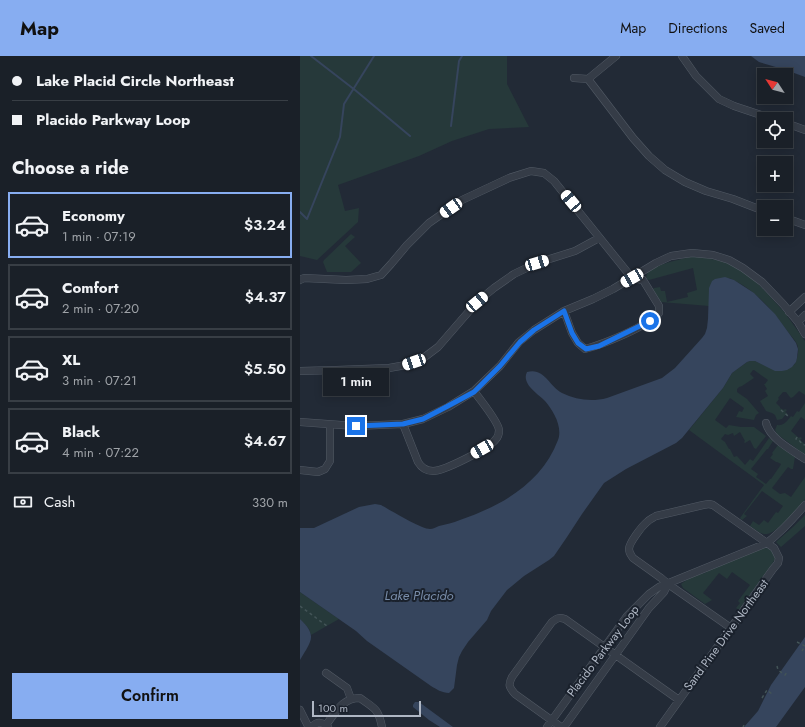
<!DOCTYPE html>
<html lang="en">
<head>
<meta charset="utf-8">
<style>
  :root { --surface:#1a2028; --page:#232830; --text:#f1f3f6; --muted:#9fa3a8; --line:#383e45; --accent:#87adf1 }
  body { margin:0; font-family:Jost,sans-serif; background:var(--page); color:var(--text); height:100vh; display:flex; flex-direction:column; font-size:15px; white-space:nowrap }
  * { box-sizing:border-box; margin:0 }
  p { font-size:13px; color:var(--muted) }
  .icon { flex:none; width:22px; height:22px; fill:none; stroke:currentColor; stroke-width:2; stroke-linecap:round; stroke-linejoin:round }
  .map { position:relative; flex:1; overflow:hidden }
  .drawer { display:flex; flex-direction:column; background:var(--surface); width:300px }
  .drawer>* { flex:none }
  .top-card { display:grid; align-content:center; height:88px; padding:0 12px; background:var(--surface) }
  .needle { width:26px; rotate:306deg }
  .fabs { position:absolute; left:457px; top:12px; display:grid; gap:8px }
  .fabs a { display:grid; place-items:center; width:36px; height:36px; border-radius:0px; background:var(--surface); box-shadow:0 2px 10px #0003,0 0 0 1px var(--line); font-size:20px }
  .scale { position:absolute; left:12px; bottom:10px; width:109px; box-sizing:border-box; padding-left:4px; border:2px solid #afb7c4; border-top:0; font-size:11px; line-height:14px; white-space:nowrap; color:#afb7c4; -webkit-text-stroke:3px #1a212c; paint-order:stroke }
  .end { position:absolute; width:18px; height:18px; margin:-9px; border:5px solid #1a73e8; background:#fff; box-shadow:0 0 0 2px #fff }
  .from { border-radius:50% }
  .bubble { position:absolute; height:28px; border-radius:0px; background:var(--surface); box-shadow:0 2px 10px #0003,0 0 0 1px var(--line); font-size:13px; font-weight:600; line-height:28px; text-align:center }
  .car { position:absolute; width:12px; height:24px; margin:-12px -6px; border-radius:5px; box-shadow:0 0 3px 1px #0007; background:linear-gradient(#fff 24%,#345 0 40%,#fff 0 76%,#345 0 86%,#fff 0) }
  .top-card b { display:flex; align-items:center; gap:14px; height:38px; font-size:15px }
  .top-card b+b { border-top:1px solid var(--line) }
  .top-card i { width:10px; height:10px; background:var(--text) }
  ul { padding:0; list-style:none }
  li { display:flex; align-items:center; gap:12px; height:66px; margin:0 8px 6px; padding:0 4px; border:2px solid var(--line); border-radius:0px }
  li div { flex:1 }
  li b { display:block; font-size:15px }
  li em { font-style:normal; font-weight:600 }
  li.active { border-color:var(--accent) }
  li>.icon { width:36px; height:36px; stroke-width:1.5 }
  h2 { padding:0 12px; font-size:18px; line-height:48px }
  .pay { display:flex; align-items:center; gap:10px; height:44px; padding:0 12px; font-size:15px }
  .pay p { margin-inline-start:auto }
  .action { display:flex; gap:8px; margin-top:auto; padding:8px 12px }
  .action a { flex:1; height:46px; border-radius:0px; background:var(--accent); color:#111; font-size:16px; font-weight:600; line-height:46px; text-align:center }
  header { display:flex; align-items:center; gap:24px; box-sizing:border-box; height:56px; padding:0 20px; background:var(--accent); color:#111 }
  header strong { font-size:19px }
  nav { display:flex; gap:22px; margin-inline-start:auto; font-size:14px }
  main { display:flex; flex:1; min-height:0 }
  .map>svg:first-child { display:block }
</style>
</head>
<body>
<header>
<strong>Map</strong>
<nav><a>Map</a><a>Directions</a><a>Saved</a></nav>
</header>
<main>
<section class="drawer">
<div class="top-card">
<b><i class="from"></i>Lake Placid Circle Northeast</b>
<b><i></i>Placido Parkway Loop</b>
</div>
<h2>Choose a ride</h2>
<ul>
<li class="active"><svg class="icon" aria-label="car" viewBox="0 0 24 24"><path d="M5 17H2v-5l4-1 3-4h7l3 4 3 1v5h-3M9 17h6M6 11h13"/><circle cx="7" cy="17" r="2"/><circle cx="17" cy="17" r="2"/></svg><div><b>Economy</b><p>1 min · 07:19</p></div><em>$3.24</em></li>
<li><svg class="icon" aria-label="car" viewBox="0 0 24 24"><path d="M5 17H2v-5l4-1 3-4h7l3 4 3 1v5h-3M9 17h6M6 11h13"/><circle cx="7" cy="17" r="2"/><circle cx="17" cy="17" r="2"/></svg><div><b>Comfort</b><p>2 min · 07:20</p></div><em>$4.37</em></li>
<li><svg class="icon" aria-label="car" viewBox="0 0 24 24"><path d="M5 17H2v-5l4-1 3-4h7l3 4 3 1v5h-3M9 17h6M6 11h13"/><circle cx="7" cy="17" r="2"/><circle cx="17" cy="17" r="2"/></svg><div><b>XL</b><p>3 min · 07:21</p></div><em>$5.50</em></li>
<li><svg class="icon" aria-label="car" viewBox="0 0 24 24"><path d="M5 17H2v-5l4-1 3-4h7l3 4 3 1v5h-3M9 17h6M6 11h13"/><circle cx="7" cy="17" r="2"/><circle cx="17" cy="17" r="2"/></svg><div><b>Black</b><p>4 min · 07:22</p></div><em>$4.67</em></li>
</ul>
<div class="pay"><svg class="icon" aria-label="cash" viewBox="0 0 24 24"><path d="M3 7h18v10H3z"/><circle cx="12" cy="12" r="2"/></svg>Cash<p>330 m</p></div>
<div class="action"><a>Confirm</a></div>
</section>
<div class="map">
<svg width="505" height="671" viewBox="0 0 505 671">
  <rect width="100%" height="100%" fill="#222a36"/>
  <path fill="#26393a" d="M0,0H207V28L229,71L189,73L152,85L119,100L38,129L45,155L59,152L58,166L17,204L0,200Z
    M51,178L55,181L45,190L61,207L51,216H27L23,206L24,204Z
    M390,201H399L423,205L431,209L450,220L466,236L485,257L505,285V339L499,335L493,341L491,342L489,340L486,336H483L478,342L479,343L476,347L480,351V352L484,354L485,353L487,354L485,356L487,357L482,363L477,364L475,359L472,357L466,355L460,345L468,340L465,335L467,333L464,328H465L468,324L454,314H453L450,318L454,322L442,330L439,331L437,333V336L447,343L459,357L456,359L454,364L436,361L439,355L442,356L444,352L430,342L415,364L426,372L429,369L441,371H454L466,380L456,393L454,392L450,384L445,387L444,386L445,385L440,376L434,380L433,377L428,379L425,378L421,383L425,386L429,393H430L434,401L437,400L445,409L450,403L453,405L469,382L473,385L468,393H467L451,413L458,418L456,421L466,428L470,423H471L480,410L481,408L477,406H476L470,402L473,398L472,397L478,389L495,401L493,413H491L488,411L472,432L480,438L485,437L491,441L505,421C505,426 505,438 505,443C503,450 475,478 467,478C461,479 455,473 450,470L453,465L459,469L464,464L468,467L476,456L478,457L483,450L462,435L444,458L447,460L442,464L440,462L464,429L389,374L423,332L432,317L447,306L450,305H455L468,311L494,309C497,304 500,295 497,288C495,284 491,280 488,276C472,254 454,232 429,222L409,232V250L361,246L353,233L354,232L360,231L361,235H365L367,246L388,241L387,237L397,234L393,212L349,224L347,223L346,221C347,218 347,217 349,215C355,209 381,203 390,201Z
    M505,347V365V364L501,361L491,375L499,382L500,381L502,382L500,384L505,388V399L477,378L475,374L477,369C484,370 487,365 491,360L493,361L497,355L499,356Z
    M505,459V470L481,491L476,486L493,471Z
    M464,492C471,492 473,496 476,502L439,554L436,552L440,547L438,545L450,529L432,516L427,523L419,517L403,537L412,544L405,548L383,532L381,528L392,520L405,517L417,509Z
    M0,536L39,563L11,579L9,573L0,563Z"/>
  <path fill="#36455d" d="M451,0H505V21L486,14L459,6Z
    M425,221L434,224L454,237L475,258L496,287L498,293L497,302L496,306L492,311L487,314L482,315H475L455,305H450L447,306L432,317L423,332L382,382L376,387L326,413L304,427L282,458L267,481L254,500L249,504L224,520L207,534L191,555L187,564L168,586L162,595L159,601L157,609L154,632L149,637C142,637 136,633 131,630L67,585L56,575L0,536V472H14L59,451L75,448L81,449C90,454 121,473 130,473C133,473 136,471 139,470C146,468 153,467 160,464C201,450 242,427 258,384C263,371 253,354 245,345C238,338 221,328 227,316C244,311 249,330 262,337C276,344 292,346 307,342L362,322L375,312L402,282L405,278L407,272L408,263L409,232L412,225L415,223Z
    M0,563C18,580 11,585 0,604Z
    M505,581V631L476,671H444L458,655L471,629Z
    M115,646H119L153,671H140L129,664L113,651V649Z"/>
  <g fill="none" stroke-linecap="round" stroke-linejoin="round">
    <path stroke="#36455d" stroke-width="2" d="M11,0L55,34L110,80
      M151,70L159,5L162,0
      M0,156L7,163L40,81L44,48L74,0"/>
    <defs>
      <path id="street" d="M382,0L396,20L419,43L434,50L473,63
        M274,22L288,23
        M288,23L333,82L349,100L365,114L385,126L406,135L433,143L464,155
        M288,23L316,0
        M486,67L505,74
        M486,162L505,169
        M0,224L4,222L46,224L67,223L81,219L91,208L107,189L129,167L162,144L209,122L231,115L244,117L254,125L332,222L343,224L359,250V257C346,271 304,288 285,293L278,287L272,277L264,255
        M489,256L505,241
        M498,266L505,259
        M0,315L36,314L89,312L106,309L122,303L138,291L177,246L194,232L214,218L237,207L275,195L299,182
        M0,366L55,370L103,368L123,363L148,351L174,335L200,310L219,286L234,274L264,255L293,243L313,233L356,207L371,200L392,197L413,199L429,204L443,212L462,226L483,248L498,266L505,278
        M466,367C470,383 492,394 505,403
        M103,368L118,406C121,411 126,415 133,415C144,415 190,392 196,383C198,381 199,377 199,374C198,365 180,344 174,335
        M0,414L18,416L25,413L30,405V369
        M26,617L47,632L51,643
        M0,654L8,670L11,671
        M26,669C36,656 42,642 60,642C75,653 78,652 82,671
        M12,671C17,665 23,666 28,671
        M247,671L327,560L349,538L359,531L467,487C481,476 493,463 505,449
        M261,671L215,638C209,631 208,629 212,621L252,566C257,562 259,561 265,563L379,644
        M264,671L349,552L364,536L368,528
        M360,671L473,513L478,507L479,502L474,492L413,449L409,448L403,449L356,460C353,462 350,463 347,466C342,470 329,487 329,493C329,497 331,499 333,502L361,522L368,528L431,572"/>
    </defs>
    <use href="#street" stroke="#525a65" stroke-width="8"/>
    <path stroke="#435457" stroke-width="1.5" stroke-dasharray="3 3" stroke-linecap="butt" d="M481,354L488,360
      M497,381L496,383L499,384L502,388L505,389
      M0,550L27,570
      M497,586L505,590L502,595
      M477,610L478,614L485,619L487,616
      M462,642L467,634L472,638
      M443,671L444,669"/>
    <use href="#street" stroke="#353c47" stroke-width="7"/>
  </g>
  <g fill="none" stroke-linecap="round" stroke-linejoin="round">
    <path stroke="#1a73e8" stroke-width="5" d="M56,370L103,368L123,363L148,350L174,336L200,310L220,286L234,274L264,255L272,277L278,287L286,293L299,290L350,265"/>
  </g>
  <g text-anchor="middle" dominant-baseline="central" stroke-width="4" stroke-linejoin="round" paint-order="stroke">
    <g font-size="12" fill="#afb7c4" stroke="#1a212c">
      <text transform="translate(426 579) rotate(-54)">Sand Pine Drive Northeast</text>
      <text transform="translate(303 595) rotate(-53)">Placido Parkway Loop</text>
    </g>
    <g font-size="13" font-style="italic" fill="#798daa" stroke="#1a212c">
      <text x="119" y="539">Lake Placido</text>
    </g>
  </g>
</svg>
<div class="fabs">
<a><svg class="needle" viewBox="-14 -14 28 28"><path d="M0-13l5 13h-10z" fill="#e53935"/><path d="M0 13l5-13h-10z" fill="#9fa3a8"/></svg></a>
<a><svg class="icon" aria-label="locate" viewBox="0 0 24 24"><circle cx="12" cy="12" r="6"/><path d="M12 2v4M12 18v4M2 12h4M18 12h4"/></svg></a>
<a>+</a>
<a>−</a>
</div>
<div class="scale">100 m</div>
<i class="end from" style="left:350px;top:265px"></i>
<i class="end" style="left:56px;top:370px"></i>
<div class="bubble" style="left:23px;top:312px;width:66px">1 min</div>
<i class="car" style="left:271px;top:145px;rotate:320deg"></i>
<i class="car" style="left:151px;top:152px;rotate:235deg"></i>
<i class="car" style="left:237px;top:207px;rotate:73deg"></i>
<i class="car" style="left:332px;top:222px;rotate:240deg"></i>
<i class="car" style="left:177px;top:246px;rotate:50deg"></i>
<i class="car" style="left:114px;top:306px;rotate:251deg"></i>
<i class="car" style="left:182px;top:393px;rotate:240deg"></i>
</div>
</main>
</body>
</html>
